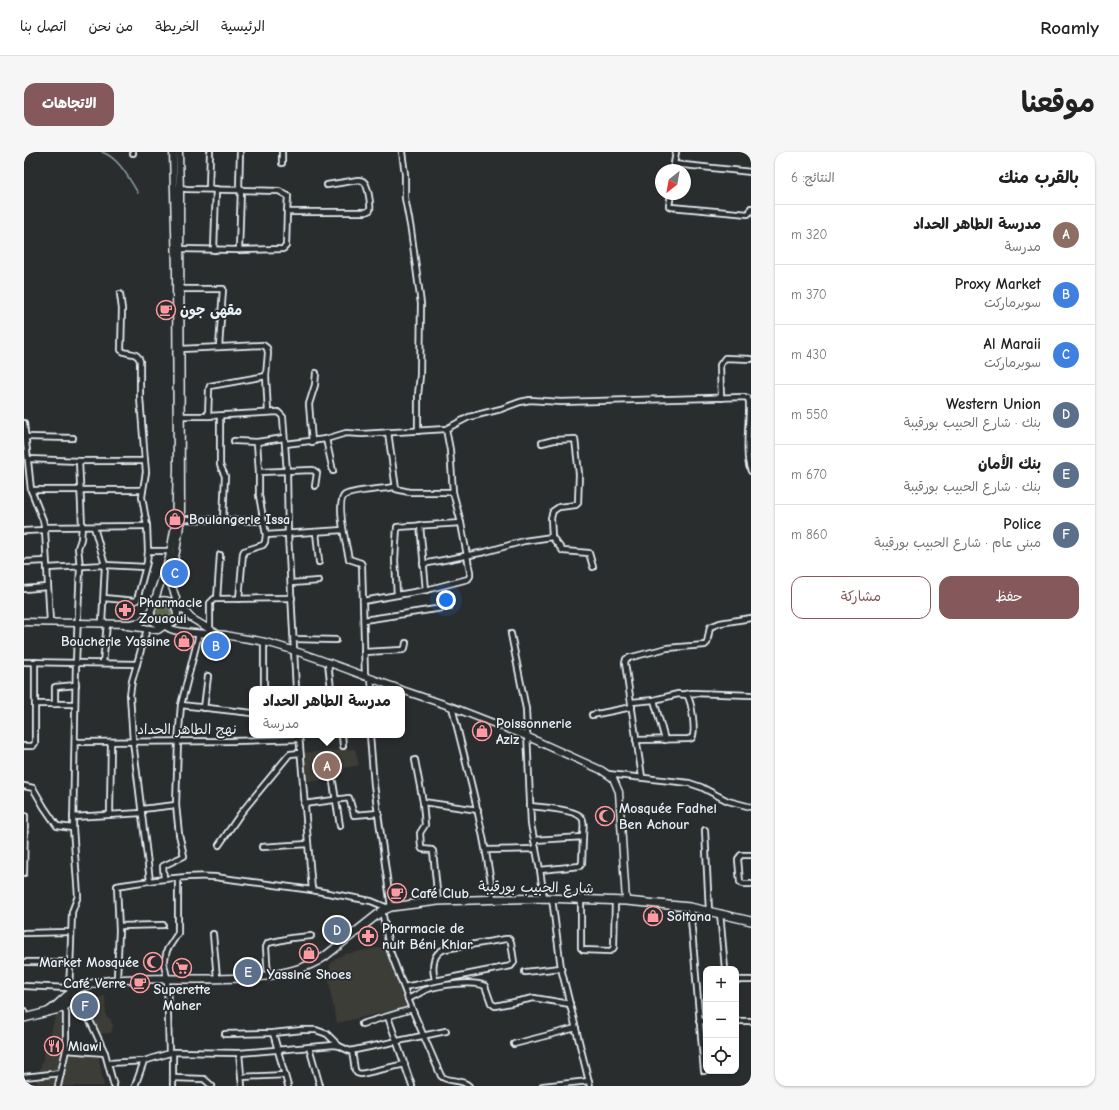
<!DOCTYPE html>
<html lang="ar">
<head>
<meta charset="utf-8">
<style>
	body { margin:0; font-family:"Comic Neue","Playpen Sans Arabic",sans-serif; background:#f6f6f6; color:#222; direction:rtl }
	.controls { position:absolute; right:12px; bottom:12px; display:grid; overflow:hidden; border-radius:8px; box-shadow:0 1px 3px #0004 }
	.controls button { width:36px; height:36px; display:grid; place-items:center; padding:0; border:0; border-bottom:1px solid #e0e0e0; background:#fff; color:#222; font:20px sans-serif }
	.compass { position:absolute; left:631px; top:12px; width:36px; height:36px; border-radius:50%; background:#fff; box-shadow:0 1px 3px #0004; rotate:211deg }
	.you { position:absolute; left:422px; top:448px; width:14px; height:14px; margin:-10px; border:3px solid #fff; border-radius:50%; background:#1a73e8; box-shadow:0 0 0 6px #1a73e833 }
	.badge { display:grid; place-items:center; width:26px; height:26px; border-radius:50%; background:#85585c; color:#fff; font-size:13px; font-weight:700 }
	.pin { position:absolute; translate:-50% -50%; border:2px solid #fff; box-shadow:0 1px 4px #0006 }
	.popup { position:absolute; left:225px; top:534px; width:156px; height:52px; box-sizing:border-box; display:grid; place-content:center; border-radius:8px; background:#fff; filter:drop-shadow(0 1px 3px #0005); font-size:13px; white-space:nowrap; color:#767676 }
	.popup b { font-size:15px; color:#222 }
	.popup::after { content:''; position:absolute; left:50%; top:100%; margin-left:-8px; border:8px solid transparent; border-top-color:#fff }
	.list { margin:0; padding:0; list-style:none }
	h2 { display:flex; justify-content:space-between; align-items:center; height:52px; margin:0; padding:0 16px; font-size:17px }
	h2 small { font-size:13px; font-weight:400; color:#767676 }
	.list li { display:grid; grid-template-columns:26px 1fr auto; gap:12px; align-items:center; box-sizing:border-box; height:60px; padding:0 16px; border-top:1px solid #e0e0e0 }
	.list b { display:block; font-size:15px; white-space:nowrap }
	.list p { margin:0; font-size:13px; white-space:nowrap; color:#767676 }
	.list em { font-size:13px; font-style:normal; color:#767676 }
	.actions { display:flex; gap:8px; padding:12px 16px }
	.actions a { flex:1; padding:9px 0; border:1px solid #85585c; border-radius:12px; text-align:center; font-size:14px; color:#85585c }
	.actions .main { background:#85585c; color:#fff }
	.icon { flex:none; width:22px; height:22px; fill:none; stroke:currentColor; stroke-width:2; stroke-linecap:round; stroke-linejoin:round }
	.map { position:relative; flex:none; width:727px; height:934px; overflow:hidden; direction:ltr; border-radius:12px }
	header { display:flex; align-items:center; gap:24px; box-sizing:border-box; height:56px; padding:0 20px; background:#fff; border-bottom:1px solid #e0e0e0 }
	header strong { font-size:19px }
	nav { display:flex; gap:22px; margin-inline-start:auto; font-size:14px }
	.intro { display:flex; align-items:center; justify-content:space-between; box-sizing:border-box; height:96px; padding:0 24px }
	h1 { margin:0; font-size:28px }
	.button { padding:10px 18px; border-radius:12px; background:#85585c; color:#fff; font-size:14px; font-weight:700 }
	main { display:flex; gap:24px; padding:0 24px }
	aside { flex:1; background:#fff; border-radius:12px; box-shadow:0 1px 3px #0004 }
	.map>svg:first-child { display:block }
</style>
</head>
<body>
<header>
<strong>Roamly</strong>
<nav><a>الرئيسية</a><a>الخريطة</a><a>من نحن</a><a>اتصل بنا</a></nav>
</header>
<div class="intro"><h1>موقعنا</h1><a class="button">الاتجاهات</a></div>
<main>
<aside>
<h2>بالقرب منك<small>النتائج: 6</small></h2>
<ul class="list">
<li><span class="badge" style="background:#8d6e63">A</span><div><b>مدرسة الطاهر الحداد</b><p>مدرسة</p></div><em>320 m</em></li>
<li><span class="badge" style="background:#3f7fe0">B</span><div><b>Proxy Market</b><p>سوبرماركت</p></div><em>370 m</em></li>
<li><span class="badge" style="background:#3f7fe0">C</span><div><b>Al Maraii</b><p>سوبرماركت</p></div><em>430 m</em></li>
<li><span class="badge" style="background:#5c6f8a">D</span><div><b>Western Union</b><p>بنك · شارع الحبيب بورقيبة</p></div><em>550 m</em></li>
<li><span class="badge" style="background:#5c6f8a">E</span><div><b>بنك الأمان</b><p>بنك · شارع الحبيب بورقيبة</p></div><em>670 m</em></li>
<li><span class="badge" style="background:#5c6f8a">F</span><div><b>Police</b><p>مبنى عام · شارع الحبيب بورقيبة</p></div><em>860 m</em></li>
</ul>
<div class="actions"><a class="main">حفظ</a><a>مشاركة</a></div>
</aside>
<div class="map">
<svg width="727" height="934" viewBox="0 0 727 934">
	<rect width="100%" height="100%" fill="#2a2d2e"/>
	<filter id="ink" filterUnits="userSpaceOnUse"><feTurbulence type="fractalNoise" baseFrequency=".025" numOctaves="2"/><feDisplacementMap in="SourceGraphic" scale="8" xChannelSelector="R" yChannelSelector="G"/><feConvolveMatrix kernelMatrix="1 2 1 2 8 2 1 2 1" color-interpolation-filters="sRGB"/></filter>
	<g filter="url(#ink)">
		<g fill="#3e3e39">
			<path d="M331,597L335,613L320,616V621L312,622L311,628L279,629L277,601Z"/>
			<path d="M360,795L383,855L313,871L307,843L305,827L306,813L311,807L321,802Z"/>
			<path d="M81,844L82,865L87,867V871L89,872L87,881L70,882L69,862L63,861L61,848Z"/>
			<path d="M32,863L44,864L42,891L73,897L80,934H11Z"/>
		</g>
		<circle fill="#5e674d" stroke="#a3aca2" cx="139" cy="461" r="8"/>
		<g fill="none" stroke-linecap="round" stroke-linejoin="round">
			<path stroke="#8aa0a5" stroke-width="1.5" d="M78,0C96,7 104,25 114,41"/>
			<defs>
				<g id="street">
					<path d="M378,0L381,22V46L387,78L397,152L396,223L394,243V279"/>
					<path d="M109,1V0"/>
					<path d="M258,11V0"/>
					<path d="M650,12L727,20"/>
					<path d="M649,18L652,0"/>
					<path d="M153,36L163,37L255,39L264,44L263,60"/>
					<path d="M185,37L186,0"/>
					<path d="M215,37L216,0"/>
					<path d="M647,42L645,54L647,55L724,62L726,60L727,56"/>
					<path d="M156,97L215,98L259,97L262,94L263,60H342L346,58C347,53 344,33 340,30C338,28 336,28 334,28L303,33"/>
					<path d="M190,98L192,37"/>
					<path d="M215,98L217,37"/>
					<path d="M157,137H199L195,195"/>
					<path d="M157,197L239,193L243,196L244,201L242,224L244,260"/>
					<path d="M697,246L696,213L701,206L727,207"/>
					<path d="M153,264H184L254,260L259,265L263,320L264,382L272,537"/>
					<path d="M184,264L185,237L186,234L242,224"/>
					<path d="M196,264V313L201,324L199,368"/>
					<path d="M0,271L7,338L19,368L21,378L26,470"/>
					<path d="M364,280L372,337L385,340H429"/>
					<path d="M2,285L49,286"/>
					<path d="M302,287L309,319"/>
					<path d="M210,289L233,290L235,320"/>
					<path d="M233,290L260,286"/>
					<path d="M288,290L285,252L291,233L292,221"/>
					<path d="M518,291L530,288L551,287L555,322L554,351L552,353L535,355L529,359L527,366L528,385L539,399L565,401L569,415"/>
					<path d="M261,292L302,287L322,281L338,282L422,277L445,265L477,257L496,250L506,248L537,250L721,245L724,246L725,250C726,268 720,304 727,319"/>
					<path d="M5,307L55,309H121L116,246V209C113,198 103,204 97,198L98,157L96,142"/>
					<path d="M7,338H119L118,345L123,374L124,399H147"/>
					<path d="M119,338L122,320L121,309"/>
					<path d="M157,367L240,369"/>
					<path d="M396,373L402,438"/>
					<path d="M20,375L123,374"/>
					<path d="M0,379L21,378"/>
					<path d="M292,380L295,410"/>
					<path d="M242,383L319,378"/>
					<path d="M0,410L22,409"/>
					<path d="M399,412L461,400L500,389L528,385"/>
					<path d="M23,416L81,413L70,375"/>
					<path d="M267,431L295,429"/>
					<path d="M0,437L23,435"/>
					<path d="M373,443L371,408L373,375L437,371L429,340L426,298L422,277"/>
					<path d="M80,446L111,449L113,448L123,410L124,399"/>
					<path d="M193,447L196,403"/>
					<path d="M215,447L219,401L220,399L239,393L241,390L242,383L235,343V320L289,318L293,321L291,334"/>
					<path d="M339,449L402,438L444,427L446,424V420L437,371"/>
					<path d="M340,468L425,455"/>
					<path d="M78,471L81,413L121,415"/>
					<path d="M123,477L108,529L106,543L109,589L126,729"/>
					<path d="M186,478V451L190,447L268,446"/>
					<path d="M487,482L502,557L507,672L516,718L520,746"/>
					<path d="M270,487L312,488"/>
					<path d="M240,490V537"/>
					<path d="M340,500L379,498L381,496L382,491"/>
					<path d="M0,510L113,512"/>
					<path d="M79,511L83,472"/>
					<path d="M304,511L307,537"/>
					<path d="M341,525L338,413L337,411L325,407C323,396 311,349 321,343C331,338 359,337 371,335"/>
					<path d="M347,527L348,537"/>
					<path d="M661,542L668,541L727,543"/>
					<path d="M630,548L641,588"/>
					<path d="M608,550L630,548L654,542L663,543C668,550 672,580 668,586L664,587L612,588"/>
					<path d="M11,552H31V535L52,533"/>
					<path d="M31,552H51"/>
					<path d="M157,553L228,561"/>
					<path d="M428,555C444,619 461,681 469,746"/>
					<path d="M180,556L184,524"/>
					<path d="M568,563L608,555"/>
					<path d="M275,583L288,738"/>
					<path d="M318,583L319,594"/>
					<path d="M346,583L350,633L367,755"/>
					<path d="M51,590L209,589L275,587"/>
					<path d="M0,594H9L11,591V510"/>
					<path d="M391,608L399,650L401,673L396,681L397,695L398,697L408,698L409,699L414,749"/>
					<path d="M584,622L665,631L677,635L704,649L727,655"/>
					<path d="M618,625L601,511L602,507L604,506L643,496L681,493L683,491L686,475L696,471L727,466"/>
					<path d="M309,630L316,674"/>
					<path d="M0,634L9,636L20,655L33,674L49,676"/>
					<path d="M399,650L454,658"/>
					<path d="M280,652L325,646L330,663L355,661"/>
					<path d="M506,654C516,655 552,657 558,666C561,670 559,679 559,685"/>
					<path d="M118,657L152,653"/>
					<path d="M86,662L87,590"/>
					<path d="M49,665L118,661"/>
					<path d="M681,678L685,759"/>
					<path d="M510,688L559,685L558,711L556,714L516,718"/>
					<path d="M195,693L217,661L264,604L266,602L276,601"/>
					<path d="M238,695L284,692"/>
					<path d="M462,698L512,697"/>
					<path d="M727,703H717L714,707L716,730L719,732H727"/>
					<path d="M0,721L1,664"/>
					<path d="M140,727L139,714L160,704L155,682L152,653L154,589L157,553L175,482"/>
					<path d="M528,746L537,816L566,934"/>
					<path d="M557,748V796L559,798L586,799L588,798L590,795L591,749"/>
					<path d="M666,755L680,919"/>
					<path d="M358,759L366,799L388,857L417,924C424,931 437,926 445,934"/>
					<path d="M696,761L701,817"/>
					<path d="M95,774L139,773"/>
					<path d="M0,781L47,780"/>
					<path d="M189,782L193,826"/>
					<path d="M0,810H46"/>
					<path d="M501,820L537,816"/>
					<path d="M244,824L242,795L244,791L267,786L287,784"/>
					<path d="M93,827L95,778L93,734C125,729 158,723 191,725L288,738L347,749L364,756"/>
					<path d="M712,828H727"/>
					<path d="M0,834L45,836"/>
					<path d="M380,835L487,814L490,810L487,790L485,787H482L421,797C407,802 408,816 411,828"/>
					<path d="M51,841L68,873L81,901L90,934"/>
					<path d="M47,842L45,836L46,817L48,760L54,744L49,676L52,510L56,415L54,396L57,387L58,374L55,309"/>
					<path d="M384,847C390,844 396,841 401,838C415,833 449,828 461,834L467,851L471,854L510,846L546,852"/>
					<path d="M0,859L1,865"/>
					<path d="M364,865L388,934"/>
					<path d="M675,869H682"/>
					<path d="M712,869H727"/>
					<path d="M338,872L388,857"/>
					<path d="M249,881L264,934"/>
					<path d="M201,882L249,881L278,878H292L303,882L315,894"/>
					<path d="M490,892L552,876"/>
					<path d="M285,895L296,934"/>
					<path d="M42,898L81,901"/>
					<path d="M328,899L331,918L333,921L337,922L381,912"/>
					<path d="M149,900V934"/>
					<path d="M145,901L143,826L140,812L143,798L154,781V727"/>
					<path d="M215,901L218,934"/>
					<path d="M85,911L120,909L149,900L215,901L310,893L315,894L326,899L422,879"/>
					<path d="M0,925L37,921"/>
					<path d="M217,925L261,923"/>
					<path d="M149,926L180,927L188,934"/>
					<path d="M34,934L42,898V861L39,853"/>
					<path d="M111,934L120,909"/>
					<path d="M519,934L565,929"/>
				</g>
				<g id="secondary">
					<path d="M129,453L145,406L151,373L153,318L152,118L149,0"/>
					<path d="M151,454C143,445 131,447 127,458C126,468 132,475 142,474L151,469L153,462L151,454L152,446L147,432L146,424L152,400L157,367L156,41L155,0"/>
					<path d="M152,456L160,458L167,466L192,481"/>
					<path d="M0,470L106,472L117,470L126,461"/>
					<path d="M103,474L134,478L140,474"/>
					<path d="M142,474C150,483 189,481 202,483C214,486 228,487 241,490C287,502 331,521 376,537"/>
					<path d="M378,538L428,555L502,584L577,618L589,626L595,640L602,749"/>
				</g>
				<g id="primary">
					<path d="M25,859C35,853 42,842 53,837C72,828 95,827 115,827C168,825 256,835 300,805L358,759L367,755L414,749L520,746L602,749L666,755L727,769"/>
					<path d="M0,866L39,856L45,851L54,836"/>
				</g>
			</defs>
			<use href="#street" stroke="#e8f1f8" stroke-width="8"/>
			<use href="#secondary" stroke="#e8f1f8" stroke-width="9"/>
			<use href="#primary" stroke="#e8f1f8" stroke-width="10"/>
			<use href="#street" stroke="#2a2d2e" stroke-width="4.5"/>
			<use href="#secondary" stroke="#2a2d2e" stroke-width="6"/>
			<use href="#primary" stroke="#2a2d2e" stroke-width="7"/>
		</g>
	</g>
	<defs>
		<symbol id="cafe-ring" viewBox="-11 -11 22 22"><circle r="9.5" fill="#2a2d2e" stroke="#ff9aa2" stroke-width="1.5"/><path d="M-5.5-4.5H6V0H3Q3 3.5 0 3.5H-2.5Q-5.5 3.5-5.5 0ZM3-3.2v2h1.7v-2ZM-6 4.5H4V6H-6Z" fill="#ff9aa2"/></symbol>
		<symbol id="shop-ring" viewBox="-11 -11 22 22"><circle r="9.5" fill="#2a2d2e" stroke="#ff9aa2" stroke-width="1.5"/><path d="M-5-2.5h2.3a2.7 3.5 0 0 1 5.4 0H5L5.5 6h-11ZM-1.5-2.5h3a1.5 2.3 0 0 0-3 0Z" fill="#ff9aa2"/></symbol>
		<symbol id="pharmacy-ring" viewBox="-11 -11 22 22"><circle r="9.5" fill="#2a2d2e" stroke="#ff9aa2" stroke-width="1.5"/><path d="M-2-6h4v4h4v4h-4v4h-4v-4h-4v-4h4Z" fill="#ff9aa2"/></symbol>
		<symbol id="mosque-ring" viewBox="-11 -11 22 22"><circle r="9.5" fill="#2a2d2e" stroke="#ff9aa2" stroke-width="1.5"/><path d="M3.5-4.9A6 6 0 1 0 3.5 4.9A5 5 0 1 1 3.5-4.9Z" fill="#ff9aa2"/></symbol>
		<symbol id="supermarket-ring" viewBox="-11 -11 22 22"><circle r="9.5" fill="#2a2d2e" stroke="#ff9aa2" stroke-width="1.5"/><path d="M-6-5.5h2.5l.6 2H6L4.5 2H-2.5L-4.4-4H-6ZM-1.5 3.2a1.3 1.3 0 1 0 .1 0ZM3 3.2a1.3 1.3 0 1 0 .1 0Z" fill="#ff9aa2"/></symbol>
		<symbol id="restaurant-ring" viewBox="-11 -11 22 22"><circle r="9.5" fill="#2a2d2e" stroke="#ff9aa2" stroke-width="1.5"/><path d="M-5-6h1v4h1v-4h1v4h1v-4h1v5L-1.5 .5V6h-2V.5L-5-1ZM5-6V6H3V1.5H1.5Q1.5-4 5-6Z" fill="#ff9aa2"/></symbol>
	</defs>
	<g fill-rule="evenodd">
		<use href="#cafe-ring" x="131" y="147" width="22" height="22"/>
		<use href="#shop-ring" x="140" y="356" width="22" height="22"/>
		<use href="#pharmacy-ring" x="90" y="447" width="22" height="22"/>
		<use href="#shop-ring" x="149" y="478" width="22" height="22"/>
		<use href="#shop-ring" x="447" y="568" width="22" height="22"/>
		<use href="#mosque-ring" x="570" y="653" width="22" height="22"/>
		<use href="#cafe-ring" x="362" y="730" width="22" height="22"/>
		<use href="#shop-ring" x="618" y="753" width="22" height="22"/>
		<use href="#pharmacy-ring" x="333" y="773" width="22" height="22"/>
		<use href="#shop-ring" x="274" y="790" width="22" height="22"/>
		<use href="#mosque-ring" x="118" y="799" width="22" height="22"/>
		<use href="#supermarket-ring" x="147" y="805" width="22" height="22"/>
		<use href="#cafe-ring" x="105" y="820" width="22" height="22"/>
		<use href="#restaurant-ring" x="19" y="883" width="22" height="22"/>
	</g>
	<g text-anchor="middle" stroke-width="3.5" stroke-linejoin="round" paint-order="stroke">
		<g font-size="14" font-weight="bold" fill="#e8f1f8" stroke="#2a2d2e" text-anchor="start">
			<text x="156" y="163">مقهى جون</text>
			<text x="165" y="372">Boulangerie Issa</text>
			<text x="115" y="455">Pharmacie<tspan x="115" dy="16">Zouaoui</tspan></text>
			<text x="146" y="494" text-anchor="end">Boucherie Yassine</text>
			<text x="472" y="576">Poissonnerie<tspan x="472" dy="16">Aziz</tspan></text>
			<text x="595" y="661">Mosquée Fadhel<tspan x="595" dy="16">Ben Achour</tspan></text>
			<text x="387" y="746">Café Club</text>
			<text x="643" y="769">Soltana</text>
			<text x="358" y="781">Pharmacie de<tspan x="358" dy="16">nuit Béni Khiar</tspan></text>
			<text x="115" y="815" text-anchor="end">Market Mosquée</text>
			<text x="285" y="827" text-anchor="middle">Yassine Shoes</text>
			<text x="102" y="836" text-anchor="end">Café Verre</text>
			<text x="158" y="842" text-anchor="middle">Superette<tspan x="158" dy="16">Maher</tspan></text>
			<text x="44" y="899">Mlawi</text>
		</g>
		<g font-size="14" fill="#e8f1f8" stroke="#2a2d2e">
			<text x="163" y="582">نهج الطاهر الحداد</text>
			<text transform="translate(512 735) rotate(1)" y="5">شارع الحبيب بورقيبة</text>
		</g>
	</g>
</svg>
<div class="controls">
<button>+</button>
<button>−</button>
<button><svg class="icon" aria-label="locate" viewBox="0 0 24 24"><circle cx="12" cy="12" r="6"/><path d="M12 2v4M12 18v4M2 12h4M18 12h4"/></svg></button>
</div>
<svg class="compass" viewBox="-18 -18 36 36"><path d="M0-13l5 13h-10z" fill="#e53935"/><path d="M0 13l5-13h-10z" fill="#767676"/></svg>
<div class="you"></div>
<div class="pin badge" style="left:303px;top:614px;background:#8d6e63">A</div>
<div class="popup"><b>مدرسة الطاهر الحداد</b>مدرسة</div>
<div class="pin badge" style="left:192px;top:494px;background:#3f7fe0">B</div>
<div class="pin badge" style="left:151px;top:421px;background:#3f7fe0">C</div>
<div class="pin badge" style="left:313px;top:778px;background:#5c6f8a">D</div>
<div class="pin badge" style="left:224px;top:820px;background:#5c6f8a">E</div>
<div class="pin badge" style="left:61px;top:854px;background:#5c6f8a">F</div>
</div>
</main>
</body>
</html>
